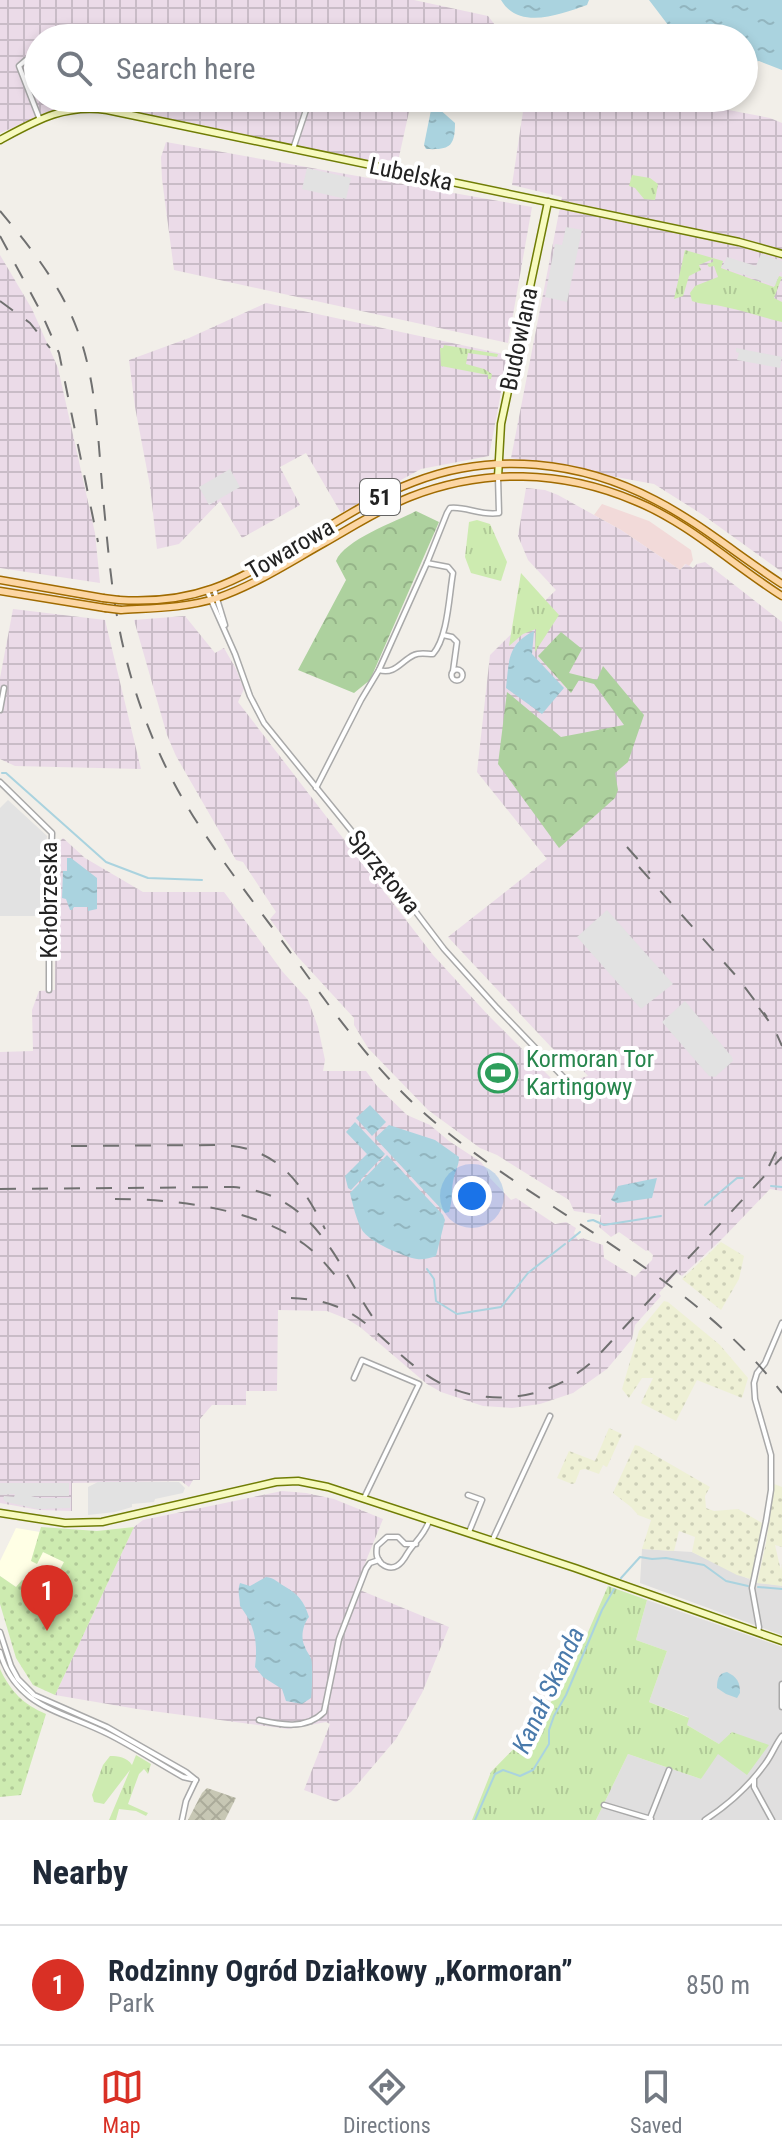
<!DOCTYPE html>
<html lang="en">
<head>
<meta charset="utf-8">
<style>
	body { margin:0; font-family:"Roboto Condensed",sans-serif; background:#f2f2f3; color:#1f2937 }
	.you { position:absolute; left:472px; top:1196px; width:28px; height:28px; margin:-20px; border:6px solid #fff; border-radius:50%; background:#1a73e8; box-shadow:0 0 0 12px #1a73e833 }
	.badge { display:grid; place-items:center; width:52px; height:52px; border-radius:50%; background:#d93025; color:#fff; font-size:26px; font-weight:700 }
	.pin { position:absolute; translate:-50% -66px; filter:drop-shadow(0 2px 4px #0008) }
	.pin::after { content:''; position:absolute; top:42px; width:28px; height:24px; background:inherit; clip-path:polygon(0 0,100% 0,50% 100%) }
	.list { margin:0; padding:0; list-style:none }
	h2 { display:flex; justify-content:space-between; align-items:center; height:104px; margin:0; padding:0 32px; font-size:34px }
	h2 small { font-size:26px; font-weight:400; color:#747a83 }
	.list li { display:grid; grid-template-columns:52px 1fr auto; gap:24px; align-items:center; box-sizing:border-box; height:120px; padding:0 32px; border-top:2px solid #e0e1e3 }
	.list b { display:block; font-size:30px; white-space:nowrap }
	.list p { margin:0; font-size:26px; white-space:nowrap; color:#747a83 }
	.list em { font-size:26px; font-style:normal; color:#747a83 }
	.icon { flex:none; width:44px; height:44px; fill:none; stroke:currentColor; stroke-width:2; stroke-linecap:round; stroke-linejoin:round }
	.map { position:relative; flex:none; width:782px; height:1820px; overflow:hidden }
	.search { position:absolute; background:#fff; box-shadow:0 4px 12px #0003; left:24px; right:24px; top:24px; height:88px; display:flex; align-items:center; gap:20px; box-sizing:border-box; padding:0 28px; border-radius:44px; color:#747a83; font-size:30px }
	.sheet { height:224px; background:#fff }
	nav { display:flex; justify-content:space-around; align-items:center; box-sizing:border-box; height:112px; border-top:2px solid #e0e1e3; background:#fff; font-size:22px; color:#747a83 }
	nav a { display:grid; justify-items:center; gap:4px }
	nav .on { color:#d93025 }
	.map>svg:first-child { display:block }
</style>
</head>
<body>
<div class="map">
<svg width="782" height="1820" viewBox="0 0 782 1820">
	<defs>
		<pattern id="industrial-grid" width="8" height="8" patternUnits="userSpaceOnUse" patternTransform="scale(2)"><rect width="8" height="8" fill="#ebdbe8"/><path d="M0 4h8M4 0v8" fill="none" stroke="#c9bcc7"/></pattern>
		<pattern id="construction-cross-hatch" width="8" height="8" patternUnits="userSpaceOnUse" patternTransform="scale(2)"><rect width="8" height="8" fill="#c7c7b4"/><path d="M0 0l8 8M0 8l8-8" fill="none" stroke="#abab9a"/></pattern>
		<pattern id="farmland-dots" width="8" height="8" patternUnits="userSpaceOnUse" patternTransform="scale(2)"><rect width="8" height="8" fill="#eef0d5"/><path d="M2 2h.1M6 6h.1" fill="none" stroke="#ccceb7" stroke-width="1.8" stroke-linecap="round"/></pattern>
		<pattern id="grass-tufts" width="24" height="20" patternUnits="userSpaceOnUse" patternTransform="scale(2)"><rect width="24" height="20" fill="#cdebb0"/><path d="M3 7l-1-3M5 7V3M7 7l1-3M15 17l-1-3M17 17v-4M19 17l1-3" fill="none" stroke="#b0c997"/></pattern>
		<pattern id="forest-crowns" width="20" height="18" patternUnits="userSpaceOnUse" patternTransform="scale(2)"><rect width="20" height="18" fill="#add19e"/><path d="M2 6a3 3 0 1 1 6 0M12 15a3 3 0 1 1 6 0" fill="none" stroke="#95b388"/></pattern>
		<pattern id="garden-dots" width="8" height="8" patternUnits="userSpaceOnUse" patternTransform="scale(2)"><rect width="8" height="8" fill="#cdebb0"/><path d="M2 2h.1M6 6h.1" fill="none" stroke="#b0c997" stroke-width="1.8" stroke-linecap="round"/></pattern>
		<pattern id="water-ripples" width="26" height="14" patternUnits="userSpaceOnUse" patternTransform="scale(2)"><rect width="26" height="14" fill="#aad3df"/><path d="M2 4q2-2 4 0t4 0M15 11q2-2 4 0t4 0" fill="none" stroke="#92b5bf"/></pattern>
	</defs>
	<rect width="100%" height="100%" fill="#f2efe9"/>
	<g fill="#e0dfdf">
		<path d="M642,1549L692,1552L757,1583L782,1585V1635L640,1583Z"/>
		<path d="M647,1600L782,1647V1820H596L628,1754L701,1779L719,1744L687,1725L688,1717L649,1702L667,1651L636,1640Z"/>
	</g>
	<path fill="#f2dad9" d="M602,504L649,521L691,550L693,560L689,566L685,564L680,570L621,530L594,515Z"/>
	<g fill="url(#industrial-grid)">
		<path d="M0,0H414L488,16L505,38H38V98H412L397,166L99,106H64L0,133Z"/>
		<path d="M525,98H665L770,118L782,123V572L703,515L654,484L511,458L562,197L512,185Z"/>
		<path d="M166,142L532,207L508,343L174,270L162,179L161,157Z"/>
		<path d="M0,255L32,309L58,368L95,533L100,583L0,568Z"/>
		<path d="M266,303L508,355L489,456L421,469L341,513L306,453L280,467L300,505L242,538L220,501L179,544L157,549L150,486L135,407L129,360L189,338Z"/>
		<path d="M526,488L545,490L558,495L621,530L680,570L686,564L693,568L697,564L705,562L782,622V1191L770,1189L724,1237L682,1276L677,1273L659,1293L661,1296L635,1325L632,1339L607,1369L573,1393L540,1404L512,1408L483,1406L441,1392L427,1384L360,1327L347,1319L327,1311L278,1310L277,1391H246V1405H212L200,1419V1480H193L189,1487L181,1481L72,1483V1511L39,1510L0,1503V1052L33,1051L32,1010L39,991L55,990L56,845L63,838L85,858L143,892H224L282,971L308,1000L318,1027L325,1060L323,1071H366L377,1086L407,1115L430,1125L449,1141L481,1162L487,1170L490,1178L511,1200L516,1198L555,1224L566,1222L576,1228L574,1233L578,1240L582,1238L603,1245L604,1258L635,1277L652,1260L653,1255L648,1250L646,1251L619,1232L611,1237L599,1227L601,1215L574,1211L569,1200L497,1155L480,1148L428,1110L368,1048L354,1025V1018L298,957L270,919L276,912L243,862L236,860L176,756L167,735L134,620L185,616L215,653L224,648L236,669L244,689L238,702L433,955L488,1015L561,1088L568,1082L588,1076L579,1066L576,1052L558,1053L552,1048L448,937L547,859L477,772L490,655L556,590L528,560L518,536Z"/>
		<path d="M13,609L105,620L141,769L15,766L0,759V678Z"/>
		<path d="M282,1491L306,1493L334,1499L383,1519L355,1588L449,1627L422,1693L396,1739L351,1792L336,1802L304,1790L330,1724L326,1722L288,1729L137,1709L55,1695L134,1527L143,1520Z"/>
	</g>
	<path fill="#ffffe5" d="M16,1528L40,1532L31,1561L43,1552L64,1562L50,1589L16,1587L0,1576V1561Z"/>
	<path fill="url(#construction-cross-hatch)" d="M207,1788L236,1798L225,1820H188L202,1793Z"/>
	<g fill="url(#farmland-dots)">
		<path d="M721,1242L744,1256L739,1279L721,1310L682,1279Z"/>
		<path d="M664,1301L668,1302L720,1345L748,1378L742,1398L697,1380L676,1421L641,1403L653,1378H642L629,1398L622,1389L639,1331Z"/>
		<path d="M609,1428L622,1434L607,1467L603,1465L599,1474L585,1469L580,1470L575,1483L572,1484L557,1478L569,1451L595,1461Z"/>
		<path d="M635,1445L639,1446L710,1487L705,1496L706,1508L714,1511L738,1509L762,1523L759,1551L751,1579L737,1575L692,1552L695,1537L679,1531L674,1551L642,1549L651,1520L638,1515L631,1507L613,1493Z"/>
		<path d="M774,1484L782,1487V1547L775,1545L781,1571L782,1564V1586L757,1583L766,1543Z"/>
	</g>
	<g fill="url(#grass-tufts)">
		<path d="M632,175L650,178L658,184L655,200L644,199L635,188L629,186Z"/>
		<path d="M685,250L723,261L721,268L774,287L779,276L782,277L774,298L782,302V322C761,317 745,311 725,307C714,304 702,305 692,301L690,293L695,286L718,277L714,266L709,267L707,264L713,262V259L699,265L701,270L689,276L683,296L674,299Z"/>
		<path d="M444,345L498,354L497,357L468,353L466,364L484,369L492,374L491,379H488V375L441,366L440,348H443Z"/>
		<path d="M477,520L490,524L507,562L501,581L471,573L465,557L469,522Z"/>
		<path d="M521,573L559,615L535,652L536,629L523,634L509,646Z"/>
		<path d="M608,1586L647,1600L636,1640L667,1651L649,1702L689,1718L687,1725L719,1744L732,1732L769,1745L747,1775L718,1754L701,1779L628,1754L596,1820H472L491,1772L539,1723L579,1653Z"/>
		<path d="M136,1755L151,1764L148,1774L144,1769L139,1774L128,1804L148,1813L146,1816L136,1811L119,1809L116,1820H109L130,1770L104,1804L94,1802L92,1795L103,1765L110,1756C118,1756 127,1757 132,1765Z"/>
	</g>
	<g fill="url(#forest-crowns)">
		<path d="M416,511L439,522L370,680L354,693L298,670L346,580L336,561C344,540 395,522 416,511Z"/>
		<path d="M561,632L582,649L569,673L597,680L603,666L644,715L628,762L615,773L618,790L615,798L559,848L498,764L507,692L561,737L624,725L594,684L579,680L571,693L538,656Z"/>
	</g>
	<g fill="url(#garden-dots)">
		<path d="M41,1527L97,1531L134,1527L55,1695L33,1685L16,1658L0,1604V1576L16,1587L22,1580L39,1588L41,1585L50,1589L64,1562L43,1552L37,1564L31,1561Z"/>
		<path d="M0,1669C11,1692 23,1704 46,1714L21,1795L0,1797Z"/>
	</g>
	<g fill="#e2e2e2">
		<path d="M307,168L351,178L346,199L302,189Z"/>
		<path d="M566,227L582,230L567,302L545,297L555,244L562,245Z"/>
		<path d="M761,254L782,261V272H780L775,286L722,267L727,257L756,266Z"/>
		<path d="M736,348L782,357L780,368L737,360L739,353L736,352Z"/>
		<path d="M230,469L240,487L209,505L199,487Z"/>
		<path d="M8,800L47,836L46,844L48,846V905L37,916H0V808Z"/>
		<path d="M607,910L673,984L641,1009L577,937Z"/>
		<path d="M685,1001L732,1057L733,1061L715,1077L709,1076L662,1022Z"/>
		<path d="M98,1482H179L185,1488L183,1493L155,1499L154,1502L132,1504V1507L115,1512L88,1515V1487Z"/>
		<path d="M0,1483H69V1496H31L38,1498H71L70,1508L38,1509L6,1502L3,1499L4,1496L14,1497L15,1494L0,1495Z"/>
	</g>
	<g fill="url(#water-ripples)">
		<path d="M501,0H589L587,5C561,14 519,31 501,0Z"/>
		<path d="M649,0H782V70L759,61L744,63V38H678Z"/>
		<path d="M434,107L438,108L455,123C455,147 449,150 426,149L424,145L431,110Z"/>
		<path d="M534,631L532,654L564,688L542,714L506,688C509,662 507,644 534,631Z"/>
		<path d="M67,858H71L97,878V909L88,911V907H74L72,910H70L66,899L62,898L63,871H67Z"/>
		<path d="M370,1105L386,1122L372,1136L356,1118Z"/>
		<path d="M355,1122L385,1154L351,1190L348,1188L345,1176L367,1154L346,1132Z"/>
		<path d="M389,1125L435,1140L459,1157C459,1165 456,1169 454,1177C451,1187 453,1200 449,1212L445,1213L375,1138Z"/>
		<path d="M387,1155L443,1215L445,1220L436,1256C430,1258 423,1260 417,1259C404,1257 368,1241 362,1230C356,1219 353,1205 350,1193Z"/>
		<path d="M657,1178L652,1198L617,1203L611,1200L618,1186Z"/>
		<path d="M266,1577C275,1578 277,1582 284,1586C298,1594 304,1601 309,1617C303,1624 300,1638 305,1647C307,1653 309,1653 311,1659C313,1662 312,1693 311,1698L302,1704L286,1701L282,1689L263,1677L255,1667C258,1643 255,1625 240,1606C240,1598 237,1591 240,1583L250,1586Z"/>
		<path d="M727,1672C737,1677 740,1682 740,1693L737,1698L726,1694L717,1688C717,1680 718,1673 727,1672Z"/>
	</g>
	<g fill="none" stroke-linecap="round" stroke-linejoin="round">
		<g stroke="#aad3df" stroke-width="2">
			<path d="M2,773H6L106,862L148,878L202,880"/>
			<path d="M771,1186L782,1187"/>
			<path d="M705,1205L737,1178H743"/>
			<path d="M588,1221L593,1220L604,1225L661,1216"/>
			<path d="M569,1241L580,1232"/>
			<path d="M427,1269L434,1279L436,1301L457,1314L501,1307L528,1273L565,1244"/>
			<path d="M621,1578L640,1557L652,1559L666,1558L704,1565L726,1581L748,1586"/>
			<path d="M758,1587L782,1589"/>
			<path d="M475,1820L495,1774L503,1770L520,1776L533,1770L549,1744V1730L554,1716L566,1695L602,1610L614,1589"/>
		</g>
		<defs>
			<g id="street">
				<path d="M38,56L26,60L19,66L40,120"/>
				<path d="M293,149L310,98"/>
				<path d="M214,589L225,625"/>
				<path d="M207,591L235,654L250,696L264,723L393,882L444,949L497,1008L568,1082"/>
				<path d="M443,635L452,637L457,642L453,671"/>
				<circle cx="457" cy="675" r="5.5"/>
				<path d="M379,670C395,675 401,661 414,655C420,652 427,654 433,654C448,637 449,595 453,573L448,567L427,563"/>
				<path d="M0,710L4,688"/>
				<path d="M0,782L52,833L49,937V990"/>
				<path d="M316,788L361,700L379,670L427,563L447,513L450,508C466,506 480,516 499,513L498,477"/>
				<path d="M354,1378L362,1360L419,1384L364,1498"/>
				<path d="M468,1495L482,1500L469,1532"/>
				<path d="M492,1541L550,1416"/>
				<path d="M416,1544H405L398,1537H387L377,1546C376,1553 376,1559 382,1564C394,1573 402,1563 407,1554C415,1541 424,1536 429,1521"/>
				<path d="M0,1632L11,1666L18,1679L34,1695L107,1727L186,1772L196,1780"/>
				<path d="M758,1633L759,1627L752,1588L766,1521L771,1490V1455L755,1399L754,1383L757,1373L765,1363L782,1323"/>
				<path d="M0,1652C16,1708 63,1711 108,1734C134,1747 158,1763 183,1777L192,1779"/>
				<path d="M782,1684V1707"/>
				<path d="M259,1720C281,1725 306,1730 324,1712L339,1639L366,1569L370,1563L379,1560"/>
				<path d="M754,1779V1787L772,1820"/>
				<path d="M604,1805L651,1819"/>
				<path d="M650,1818L669,1770"/>
				<path d="M182,1820L186,1801L196,1780"/>
				<path d="M705,1820C728,1805 749,1786 765,1764C772,1755 775,1745 782,1736"/>
			</g>
			<g id="secondary">
				<path d="M0,140C37,120 64,104 107,110L739,242L782,254"/>
				<path d="M498,477L501,424L548,202"/>
				<path d="M0,1513L65,1523L102,1522L276,1482L298,1481L328,1487L575,1568L782,1641"/>
			</g>
			<g id="primary">
				<path d="M0,580L103,598"/>
				<path d="M0,591L105,608"/>
				<path d="M119,600C198,605 236,581 301,543C338,521 374,497 414,482C493,451 581,461 655,500C700,523 740,557 782,584"/>
				<path d="M121,610C153,608 186,608 217,598C255,585 290,562 324,543C352,527 380,509 410,497C484,468 562,470 635,501C689,523 733,565 782,596"/>
			</g>
		</defs>
		<use href="#street" stroke="#a9a9a9" stroke-width="7"/>
		<use href="#secondary" stroke="#707d05" stroke-width="9"/>
		<use href="#primary" stroke="#a06b00" stroke-width="9"/>
		<use href="#street" stroke="#fff" stroke-width="4"/>
		<use href="#secondary" stroke="#f7fabf" stroke-width="6"/>
		<use href="#primary" stroke="#fcd6a4" stroke-width="6"/>
		<g stroke="#707070" stroke-width="2" stroke-dasharray="16 16" stroke-linecap="butt">
			<path d="M0,211C31,248 60,284 77,329C97,382 98,441 103,497C107,537 110,577 117,616C129,686 155,755 193,816C222,862 256,905 288,949C335,1014 380,1079 443,1129C555,1219 693,1277 782,1393"/>
			<path d="M0,236L41,312L59,353L98,542"/>
			<path d="M0,301L30,323L50,348"/>
			<path d="M627,847L650,873"/>
			<path d="M639,867L738,978L767,1017"/>
			<path d="M759,1008L774,1028L782,1046"/>
			<path d="M71,1146L222,1145C279,1148 301,1183 325,1229"/>
			<path d="M769,1166L782,1139"/>
			<path d="M0,1189L233,1187C318,1194 336,1265 378,1325"/>
			<path d="M115,1199C175,1199 254,1208 304,1244C319,1255 331,1270 342,1284"/>
			<path d="M291,1298C362,1300 375,1339 425,1374C478,1411 547,1403 594,1360L782,1157"/>
		</g>
		<defs>
			<g id="primary-bridge">
				<path d="M103,598L119,600"/>
				<path d="M105,608L121,610"/>
			</g>
		</defs>
		<use href="#primary-bridge" stroke="#a06b00" stroke-width="9" stroke-linecap="butt"/>
		<use href="#primary-bridge" stroke="#fcd6a4" stroke-width="6"/>
	</g>
	<defs>
		<symbol id="stadium-ring" viewBox="-11 -11 22 22"><circle r="9.5" fill="#fff" stroke="#2e9e5b" stroke-width="1.5"/><path d="M0-5a6.5 5 0 1 0 0 10a6.5 5 0 1 0 0-10ZM-3.5-1.8h7v3.6h-7Z" fill="#2e9e5b"/></symbol>
	</defs>
	<g fill-rule="evenodd">
		<use href="#stadium-ring" x="476" y="1051" width="44" height="44"/>
	</g>
	<g text-anchor="middle" stroke-width="8" stroke-linejoin="round" paint-order="stroke">
		<rect fill="#fff" stroke="#646464" stroke-width="2" x="360" y="479" width="40" height="36" rx="6"/>
		<g font-size="22" font-weight="bold" fill="#222">
			<text x="380" y="505">51</text>
		</g>
		<g font-size="24" fill="#222" stroke="#fff">
			<text transform="translate(411 174) rotate(12)" y="8">Lubelska</text>
			<text transform="translate(519 339) rotate(-78)" y="8">Budowlana</text>
			<text transform="translate(290 549) rotate(-30)" y="8">Towarowa</text>
			<text transform="translate(384 872) rotate(51)" y="8">Sprzętowa</text>
			<text transform="translate(49 900) rotate(-90)" y="8">Kołobrzeska</text>
		</g>
		<g font-size="24" fill="#27864d" stroke="#fff" text-anchor="start">
			<text x="526" y="1067">Kormoran Tor<tspan x="526" dy="28">Kartingowy</tspan></text>
		</g>
		<g font-size="26" font-style="italic" fill="#4a7aab" stroke="#fff">
			<text transform="translate(548 1690) rotate(-65)" y="9">Kanał Skanda</text>
		</g>
	</g>
</svg>
<div class="you"></div>
<div class="pin badge" style="left:47px;top:1631px">1</div>
<div class="search"><svg class="icon" aria-label="search" viewBox="0 0 24 24"><circle cx="10" cy="10" r="6"/><path d="M15 15l6 6"/></svg>Search here</div>
</div>
<section class="sheet">
<h2>Nearby<small></small></h2>
<ul class="list">
<li><span class="badge">1</span><div><b>Rodzinny Ogród Działkowy „Kormoran”</b><p>Park</p></div><em>850 m</em></li>
</ul>
</section>
<nav>
<a class="on"><svg class="icon" aria-label="map" viewBox="0 0 24 24"><path d="M3 6l6-2 6 2 6-2v14l-6 2-6-2-6 2zM9 4v14M15 6v14"/></svg>Map</a>
<a><svg class="icon" aria-label="directions" viewBox="0 0 24 24"><path d="M12 3l9 9-9 9-9-9zM9 14v-3h6M13 9l2 2-2 2"/></svg>Directions</a>
<a><svg class="icon" aria-label="saved" viewBox="0 0 24 24"><path d="M7 4h10v16l-5-4-5 4z"/></svg>Saved</a>
</nav>
</body>
</html>
